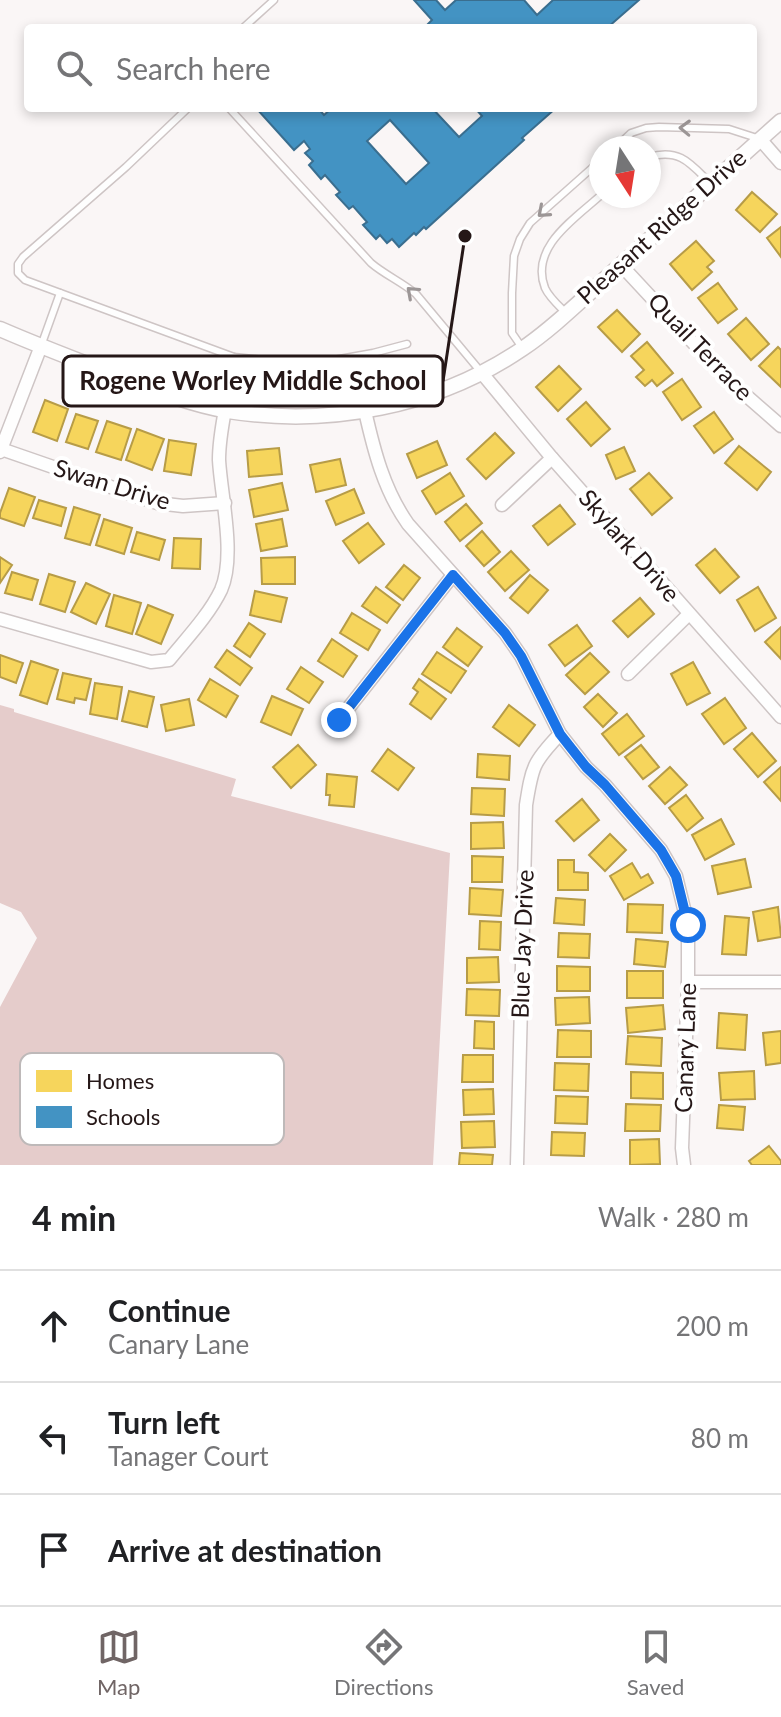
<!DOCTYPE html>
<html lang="en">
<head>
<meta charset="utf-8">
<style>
	body { margin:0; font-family:Lato,sans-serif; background:#f6f6f6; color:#202124 }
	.compass { position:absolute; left:589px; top:136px; width:72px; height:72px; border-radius:50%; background:#fff; box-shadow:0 4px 12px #0003; rotate:168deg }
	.stop { position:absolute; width:24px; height:24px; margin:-18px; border:6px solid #1a73e8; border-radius:50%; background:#fff }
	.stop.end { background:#1a73e8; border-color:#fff; box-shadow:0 2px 8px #0008 }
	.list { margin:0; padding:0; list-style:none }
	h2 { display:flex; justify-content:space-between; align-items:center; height:104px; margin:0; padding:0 32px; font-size:34px }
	h2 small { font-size:26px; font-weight:400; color:#757577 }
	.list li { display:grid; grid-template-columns:52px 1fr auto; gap:24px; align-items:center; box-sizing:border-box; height:112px; padding:0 32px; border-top:2px solid #e0e0e0 }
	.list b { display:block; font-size:30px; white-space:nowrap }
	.list p { margin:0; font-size:26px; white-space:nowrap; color:#757577 }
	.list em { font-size:26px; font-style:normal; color:#757577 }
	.icon { flex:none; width:44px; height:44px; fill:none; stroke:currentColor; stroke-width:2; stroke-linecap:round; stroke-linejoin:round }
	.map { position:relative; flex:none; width:781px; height:1165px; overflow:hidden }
	.search { position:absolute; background:#fff; box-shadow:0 4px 12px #0003; left:24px; right:24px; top:24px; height:88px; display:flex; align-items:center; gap:20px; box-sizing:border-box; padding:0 28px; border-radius:8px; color:#757577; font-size:30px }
	.sheet { height:440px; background:#fff }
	nav { display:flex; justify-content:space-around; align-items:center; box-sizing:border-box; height:112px; border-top:2px solid #e0e0e0; background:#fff; font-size:22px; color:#757577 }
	nav a { display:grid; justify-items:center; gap:4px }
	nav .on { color:#706565 }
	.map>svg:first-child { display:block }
</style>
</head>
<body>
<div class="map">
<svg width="781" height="1165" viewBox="0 0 781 1165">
	<rect width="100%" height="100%" fill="#faf6f6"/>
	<path fill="#e5cccb" d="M0,705L14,709V712L236,779L231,796L450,853L433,1165H0V1007L37,938L21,912L0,903Z"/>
	<g fill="#f6d55c" stroke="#b79c47" stroke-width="2">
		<path d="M752,192L777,214L760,232L736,210Z"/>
		<path d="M781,227V257L767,238Z"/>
		<path d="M696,241L714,261L707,267L712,272L692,290L670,264Z"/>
		<path d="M718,283L737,309L718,323L698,298Z"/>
		<path d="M617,310L640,334L622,352L598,327Z"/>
		<path d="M746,318L769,344L751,360L728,334Z"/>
		<path d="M647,342L673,373L657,386L652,380L645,386L636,377L644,370L631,356Z"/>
		<path d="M778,347L781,350V387L759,366Z"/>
		<path d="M559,366L581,389L558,411L536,387Z"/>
		<path d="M682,379L701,407L682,420L663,392Z"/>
		<path d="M45,400L68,409L57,441L33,432Z"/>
		<path d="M586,402L610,429L591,446L567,419Z"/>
		<path d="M714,412L733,439L714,453L694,426Z"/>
		<path d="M76,414L98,421L88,449L66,442Z"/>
		<path d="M107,421L131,429L121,460L96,452Z"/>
		<path d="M137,429L164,439L152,470L126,460Z"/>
		<path d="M495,433L514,453L486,479L467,459Z"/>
		<path d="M169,440L196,444L191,475L164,471Z"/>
		<path d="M437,441L447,465L417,478L407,454Z"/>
		<path d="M739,446L771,472L757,490L725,463Z"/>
		<path d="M624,447L635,471L616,479L606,455Z"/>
		<path d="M279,448L282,474L249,477L247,451Z"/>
		<path d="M340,459L346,485L316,492L310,465Z"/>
		<path d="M450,473L464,496L436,514L422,491Z"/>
		<path d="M649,473L672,498L652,515L630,489Z"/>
		<path d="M282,483L288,510L254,517L249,490Z"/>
		<path d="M9,488L35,497L24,526L0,518V513Z"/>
		<path d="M354,489L364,513L336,525L326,501Z"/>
		<path d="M39,500L66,508L61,526L33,518Z"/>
		<path d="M466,504L482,523L460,541L445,522Z"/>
		<path d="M560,505L575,524L548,545L533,526Z"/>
		<path d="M74,507L100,515L90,545L65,538Z"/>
		<path d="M104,519L132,528L124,554L96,545Z"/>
		<path d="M282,519L287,546L261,551L256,524Z"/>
		<path d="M368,523L384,544L359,563L343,541Z"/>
		<path d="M482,531L500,552L484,566L466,546Z"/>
		<path d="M137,532L165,540L159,560L131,552Z"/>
		<path d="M174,538L201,539L200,569L172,568Z"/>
		<path d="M715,549L739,577L720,593L696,565Z"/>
		<path d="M511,551L529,570L505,591L488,572Z"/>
		<path d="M0,557L12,565L0,583Z"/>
		<path d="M295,557V584H262L261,558Z"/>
		<path d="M404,565L420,578L403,600L386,587Z"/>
		<path d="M12,572L38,580L32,600L5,593Z"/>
		<path d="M49,574L75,582L65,612L40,604Z"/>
		<path d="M530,575L548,590L528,613L510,598Z"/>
		<path d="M86,583L110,594L96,624L71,612Z"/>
		<path d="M376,587L400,605L387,623L362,606Z"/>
		<path d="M758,587L776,618L755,631L737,600Z"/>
		<path d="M255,591L287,598L281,622L250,615Z"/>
		<path d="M114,595L141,603L132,634L106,626Z"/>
		<path d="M640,598L654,614L628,637L613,621Z"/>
		<path d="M148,605L173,615L161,644L136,634Z"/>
		<path d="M352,613L380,630L368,650L340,633Z"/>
		<path d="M249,623L265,634L250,657L234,646Z"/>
		<path d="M577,625L592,646L565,666L549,645Z"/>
		<path d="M781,627V659L765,642Z"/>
		<path d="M457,628L482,647L468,666L443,647Z"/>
		<path d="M332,639L357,656L343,677L318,661Z"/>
		<path d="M227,650L252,668L240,685L215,667Z"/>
		<path d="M437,652L466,671L451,693L422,674Z"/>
		<path d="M590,653L609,672L585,694L566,675Z"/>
		<path d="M0,655L23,663L16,683L0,677Z"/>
		<path d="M31,661L58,670L47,704L20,695Z"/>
		<path d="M693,662L710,693L687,705L671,674Z"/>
		<path d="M301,667L323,682L309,703L287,689Z"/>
		<path d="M63,673L91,679L86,700L75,698L74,703L57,699Z"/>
		<path d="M210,679L238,696L226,717L198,700Z"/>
		<path d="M419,679L446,699L431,719L410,704L418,692L413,688Z"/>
		<path d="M95,683L122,687L117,719L90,714Z"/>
		<path d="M129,691L154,697L147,727L122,721Z"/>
		<path d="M598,694L617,713L603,727L584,707Z"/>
		<path d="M272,696L303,709L291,735L261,722Z"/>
		<path d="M725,698L746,728L724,744L702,714Z"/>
		<path d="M189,699L194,725L166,731L161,705Z"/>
		<path d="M509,705L535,725L519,746L493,727Z"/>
		<path d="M627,714L644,736L619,755L602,734Z"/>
		<path d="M752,733L776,761L758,777L734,749Z"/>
		<path d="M298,745L316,765L291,788L273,767Z"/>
		<path d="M641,745L659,767L643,779L625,757Z"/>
		<path d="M388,749L414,768L398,790L372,771Z"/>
		<path d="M478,754L510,756L509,780L477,777Z"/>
		<path d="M670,767L687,785L665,804L649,786Z"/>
		<path d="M781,767V801L764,782Z"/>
		<path d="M327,774L357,777L354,807L329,805L330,795H326Z"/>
		<path d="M472,788L505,789L504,816L471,814Z"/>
		<path d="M686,795L703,818L687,831L669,808Z"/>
		<path d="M582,799L599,820L574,841L556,821Z"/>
		<path d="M721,819L734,844L705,860L692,835Z"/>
		<path d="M503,822L504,848L471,849V823Z"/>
		<path d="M610,834L626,850L605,871L589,855Z"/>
		<path d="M472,856L503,857L502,882H472Z"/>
		<path d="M745,859L751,887L718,894L712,866Z"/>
		<path d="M558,860H574V872L588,873V890H558Z"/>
		<path d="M632,863L641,878L648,874L653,883L624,900L610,876Z"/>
		<path d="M470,888L503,890L501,916L469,914Z"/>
		<path d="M556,898L585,900L584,925L554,923Z"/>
		<path d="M628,904L663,905L662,933L627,932Z"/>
		<path d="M778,907L781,937L758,941L753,912Z"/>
		<path d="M725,916L749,918L746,955L722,954Z"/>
		<path d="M480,921L501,922L500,950L479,949Z"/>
		<path d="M559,933L590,934L589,958L558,957Z"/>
		<path d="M636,939L668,942L665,967L634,964Z"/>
		<path d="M498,957L499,982L467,983V958Z"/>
		<path d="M557,966L590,967V991H557Z"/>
		<rect x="627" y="971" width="36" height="27"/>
		<path d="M467,989L500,990L499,1016L466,1015Z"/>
		<path d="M589,997L590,1023L556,1025L555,998Z"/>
		<path d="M663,1005L665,1029L628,1033L626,1008Z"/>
		<path d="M719,1013L747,1015L745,1050L717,1048Z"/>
		<path d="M475,1021L494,1022V1049L474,1048Z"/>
		<path d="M558,1030L591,1031V1057H557Z"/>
		<path d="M781,1031V1063L766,1065L763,1033Z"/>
		<path d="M628,1036L662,1038L661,1066L626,1064Z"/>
		<path d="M463,1055H493V1082H462Z"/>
		<path d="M555,1063L589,1064L588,1091L554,1090Z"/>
		<path d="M754,1071L755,1099L721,1100L719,1073Z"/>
		<path d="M631,1072L663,1073V1099L631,1098Z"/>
		<path d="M493,1089L494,1114L464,1115L463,1090Z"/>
		<path d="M556,1096L588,1097L587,1124L555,1123Z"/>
		<path d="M626,1104L661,1105L660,1131H625Z"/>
		<path d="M719,1105L745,1107L743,1130L717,1128Z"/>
		<path d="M494,1121L495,1147L462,1148L461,1122Z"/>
		<path d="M552,1132L585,1133L584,1156L551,1155Z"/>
		<path d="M659,1139L660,1164L630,1165V1140Z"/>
		<path d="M769,1146L781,1161V1165H752L749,1161Z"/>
		<path d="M460,1153L493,1155L492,1165H459Z"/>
	</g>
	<g fill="#4393c3" stroke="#3a6e8f" stroke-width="2" fill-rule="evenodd">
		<path d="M414,0H436L445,10L456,0H524L537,15L553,0H639L607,28H421L423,26L424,28L432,20Z"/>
		<path d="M256,108H318L324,115L332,108H432L459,137L482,116L475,108H556L522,138L524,140L426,229L424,227L416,235L414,233L399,247L392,239L387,243L380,235L376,239L363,225L367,222L353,206L349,209L336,195L340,192L325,175L321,179L309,165L313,161L305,153L310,149L304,141L294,150ZM390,120L429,163L406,184L367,141Z"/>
	</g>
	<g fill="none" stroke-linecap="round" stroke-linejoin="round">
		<defs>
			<g id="service">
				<path d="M243,28L274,0"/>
				<path d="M188,108L126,167L23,257L18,264V273L25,280L234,357L281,362H323L373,353L407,344"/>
				<path d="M229,108L371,263C385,275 402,282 416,294L481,372"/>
				<path d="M615,148L631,133L646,128L659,127L729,129L760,139"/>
				<path d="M649,157C680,148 691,164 710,183"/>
				<path d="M565,312C558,305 549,297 545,288C529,247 576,218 601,195"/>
				<path d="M41,346L60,293"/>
				<path d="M523,349L512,333V293L514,256L520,239L530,223L601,160"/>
				<path d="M225,410L234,357"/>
			</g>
			<g id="minor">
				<path d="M760,139L781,163"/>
				<path d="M621,265L725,377L781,426"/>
				<path d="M481,372L552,458L781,717"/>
				<path d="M365,411C374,451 384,490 408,524L505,633L521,656L560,734L586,767L605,785L661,850L676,876L688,925V982L682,1148L684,1165"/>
				<path d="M1,449L157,503L183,506L225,503"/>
				<path d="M0,452L41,346"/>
				<path d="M502,505L552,458"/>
				<path d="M0,619L151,662L169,660C186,639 209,615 221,590C236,556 221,496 219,460C219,443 222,426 225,410"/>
				<path d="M628,674L689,614"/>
				<path d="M339,720L453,575"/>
				<path d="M688,982H781"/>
				<path d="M517,1165L526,805C532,767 533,762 560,734"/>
			</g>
			<path id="tertiary" d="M0,329C39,346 79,361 118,376C154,390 189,404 228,411C329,427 436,407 522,349C552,329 579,302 606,278C665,226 722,173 781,121"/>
		</defs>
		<use href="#service" stroke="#cec5c5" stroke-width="9"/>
		<use href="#minor" stroke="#cec5c5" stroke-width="15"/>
		<use href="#tertiary" stroke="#cec5c5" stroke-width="17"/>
		<use href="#service" stroke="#fefefe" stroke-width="6"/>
		<use href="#minor" stroke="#fefefe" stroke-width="12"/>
		<use href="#tertiary" stroke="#fefefe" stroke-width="14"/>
	</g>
	<defs><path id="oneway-chevron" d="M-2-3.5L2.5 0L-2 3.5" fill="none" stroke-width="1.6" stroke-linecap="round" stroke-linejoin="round" transform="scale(2)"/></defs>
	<g stroke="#9c9696">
		<use href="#oneway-chevron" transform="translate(685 128) rotate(-178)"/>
		<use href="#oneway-chevron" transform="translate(543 212) rotate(139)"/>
		<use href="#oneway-chevron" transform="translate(412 292) rotate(-138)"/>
	</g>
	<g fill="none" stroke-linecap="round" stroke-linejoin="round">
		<path stroke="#1a73e8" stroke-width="10" d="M339,720L453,575L505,633L521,656L560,734L586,767L605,785L661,850L676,876L688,925"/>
	</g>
	<g text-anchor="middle" stroke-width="8" stroke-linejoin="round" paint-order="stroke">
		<g font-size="24" fill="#251717" stroke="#fff">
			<text transform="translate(662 227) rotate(-42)" y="8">Pleasant Ridge Drive</text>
			<text transform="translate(700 347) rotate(46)" y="8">Quail Terrace</text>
			<text transform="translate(112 485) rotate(17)" y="8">Swan Drive</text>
			<text transform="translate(629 546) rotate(49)" y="8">Skylark Drive</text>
			<text transform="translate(523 944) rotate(-88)" y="8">Blue Jay Drive</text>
			<text transform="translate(686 1048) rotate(-88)" y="8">Canary Lane</text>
		</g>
	</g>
	<rect x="20" y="1053" width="264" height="92" rx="12" fill="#fff" stroke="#beb9b9" stroke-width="2"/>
	<rect x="36" y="1070" width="36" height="22" fill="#f6d55c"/>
	<rect x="36" y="1106" width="36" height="22" fill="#4393c3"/>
	<g font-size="22" fill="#251717">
		<text x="86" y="1089">Homes</text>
		<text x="86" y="1125">Schools</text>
	</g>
	<path fill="none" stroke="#251717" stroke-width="3" d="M465 236L443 381"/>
	<circle fill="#251717" stroke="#fff" stroke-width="3" cx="465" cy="236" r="8"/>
	<rect fill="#fff" stroke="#251717" stroke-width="3" x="63" y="356" width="380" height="50" rx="8"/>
	<g font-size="26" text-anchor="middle" font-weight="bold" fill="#251717">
		<text x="253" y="390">Rogene Worley Middle School</text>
	</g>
</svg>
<svg class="compass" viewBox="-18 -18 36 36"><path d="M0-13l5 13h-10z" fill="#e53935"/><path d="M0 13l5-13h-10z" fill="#757577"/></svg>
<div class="stop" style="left:688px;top:925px"></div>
<div class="stop end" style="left:339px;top:720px"></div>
<div class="search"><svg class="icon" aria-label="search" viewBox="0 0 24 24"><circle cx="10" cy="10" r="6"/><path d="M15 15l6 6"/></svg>Search here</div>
</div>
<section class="sheet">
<h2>4 min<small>Walk · 280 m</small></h2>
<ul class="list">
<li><svg class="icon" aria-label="ahead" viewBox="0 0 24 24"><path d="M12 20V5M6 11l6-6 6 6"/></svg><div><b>Continue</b><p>Canary Lane</p></div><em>200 m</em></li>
<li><svg class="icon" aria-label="left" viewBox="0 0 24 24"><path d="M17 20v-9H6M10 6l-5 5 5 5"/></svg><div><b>Turn left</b><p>Tanager Court</p></div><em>80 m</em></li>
<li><svg class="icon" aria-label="arrive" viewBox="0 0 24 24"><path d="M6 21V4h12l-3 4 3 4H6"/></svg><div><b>Arrive at destination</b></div></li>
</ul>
</section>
<nav>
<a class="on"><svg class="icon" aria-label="map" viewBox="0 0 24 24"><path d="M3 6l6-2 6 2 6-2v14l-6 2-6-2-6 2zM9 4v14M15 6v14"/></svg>Map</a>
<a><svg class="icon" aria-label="directions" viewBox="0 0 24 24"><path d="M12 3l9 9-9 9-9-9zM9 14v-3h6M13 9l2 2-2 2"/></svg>Directions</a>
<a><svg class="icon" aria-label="saved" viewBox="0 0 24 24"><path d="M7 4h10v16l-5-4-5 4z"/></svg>Saved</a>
</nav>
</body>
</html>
